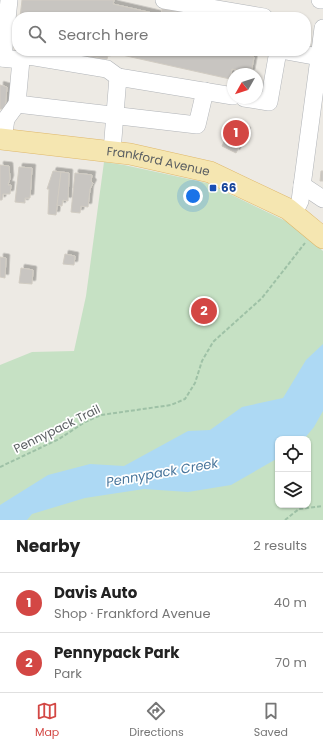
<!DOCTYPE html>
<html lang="en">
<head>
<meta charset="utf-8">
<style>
	body { margin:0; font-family:Poppins,sans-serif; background:#f2f2f2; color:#222 }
	.controls { position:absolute; right:12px; bottom:12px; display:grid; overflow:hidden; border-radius:8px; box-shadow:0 1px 3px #0004 }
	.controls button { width:36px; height:36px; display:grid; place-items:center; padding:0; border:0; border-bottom:1px solid #e0e0e0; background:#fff; color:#222; font:20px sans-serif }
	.compass { position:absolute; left:227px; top:68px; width:36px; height:36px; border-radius:50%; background:#fff; box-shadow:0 1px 3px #0004; rotate:231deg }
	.you { position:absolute; left:193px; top:196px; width:14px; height:14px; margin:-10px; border:3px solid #fff; border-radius:50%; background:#1a73e8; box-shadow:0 0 0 6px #1a73e833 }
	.badge { display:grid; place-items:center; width:26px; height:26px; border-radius:50%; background:#d34744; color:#fff; font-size:13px; font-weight:700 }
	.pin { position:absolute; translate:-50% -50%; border:2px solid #fff; box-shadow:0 1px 4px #0006 }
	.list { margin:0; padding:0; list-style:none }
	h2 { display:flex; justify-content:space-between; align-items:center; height:52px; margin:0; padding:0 16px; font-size:17px }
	h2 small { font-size:13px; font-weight:400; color:#767676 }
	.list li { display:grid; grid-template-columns:26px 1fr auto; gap:12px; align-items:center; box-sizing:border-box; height:60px; padding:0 16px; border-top:1px solid #e0e0e0 }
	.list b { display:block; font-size:15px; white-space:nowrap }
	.list p { margin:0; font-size:13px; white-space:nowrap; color:#767676 }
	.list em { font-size:13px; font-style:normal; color:#767676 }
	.icon { flex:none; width:22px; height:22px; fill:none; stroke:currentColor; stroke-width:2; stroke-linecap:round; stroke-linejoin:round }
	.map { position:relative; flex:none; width:323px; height:520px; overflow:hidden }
	.search { position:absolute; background:#fff; box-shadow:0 1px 3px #0004; left:12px; right:12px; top:12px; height:44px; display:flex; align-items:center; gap:10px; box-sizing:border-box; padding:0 14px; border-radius:16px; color:#767676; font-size:15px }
	.sheet { height:172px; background:#fff }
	nav { display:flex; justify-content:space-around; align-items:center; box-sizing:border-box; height:56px; border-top:1px solid #e0e0e0; background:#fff; font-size:11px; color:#767676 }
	nav a { display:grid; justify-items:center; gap:2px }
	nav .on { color:#d34744 }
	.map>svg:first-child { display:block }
</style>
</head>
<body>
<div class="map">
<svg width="323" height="520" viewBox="0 0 323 520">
	<defs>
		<filter id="shadow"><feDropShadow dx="3.5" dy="-3.5" stdDeviation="0" flood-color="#0004"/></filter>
	</defs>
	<rect width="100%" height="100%" fill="#edeae4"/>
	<path fill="#c6e1c4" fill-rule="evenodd" d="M104,162L124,165L207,183L294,225L323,251V520H0V365L32,352L74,351L86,296ZM278,439H308V505H278Z"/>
	<path fill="#add9f4" d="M323,344V411L314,427L304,439H278V458L231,485L188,492L144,489L85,498L32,514L27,520H0V505L48,475L90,464L124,466L188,431L210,430L242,407L283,398L306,360Z"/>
	<g fill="#c8c5c1" stroke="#d1ccc3" filter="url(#shadow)">
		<path d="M22,0H114L113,4L161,15L163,3L202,11L200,17H20Z"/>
		<path d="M45,51H235V52L254,57L251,73L232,69L230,79L113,53L108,56L107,59Z"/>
		<path d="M0,85L7,87L5,109H0Z"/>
		<path d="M232,124L247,131L236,153L222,146Z"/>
		<path d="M0,165L9,166L10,179L8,185H11L10,194H3L2,200H0Z"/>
		<path d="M19,167L32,168L30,198H25V203L15,202Z"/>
		<path d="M53,171L61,172L56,215L48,214L49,189H47Z"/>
		<path d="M321,171H323V181H320Z"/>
		<path d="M61,172L69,173L68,201L63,200L62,206L57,205Z"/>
		<path d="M75,173L92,175L91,181L93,183L90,189L88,207L81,206L80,213L71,212Z"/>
		<path d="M65,254L75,256L74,265L63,264Z"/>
		<path d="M0,257L6,258L5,278L0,277Z"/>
		<path d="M21,268L33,270L32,284L19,283Z"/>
	</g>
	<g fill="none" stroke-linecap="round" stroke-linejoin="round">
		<defs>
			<g id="minor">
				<path d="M164,0L264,17"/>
				<path d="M320,0H323"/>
				<path d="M286,51L319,57"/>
				<path d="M0,58L21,60L17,104L197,125L205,91"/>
				<path d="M3,58L9,0"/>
				<path d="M21,60L29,56L107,69L118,77"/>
				<path d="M244,98L269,102L278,51"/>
				<path d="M3,139L6,119L17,104"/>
				<path d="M112,151L118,77L233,96"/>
				<path d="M302,185L323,199"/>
				<path d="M294,213L300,201L323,28"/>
			</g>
			<g id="major">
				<path id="s1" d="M0,139L130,154L210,172L288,209L323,238"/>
			</g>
		</defs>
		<use href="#minor" stroke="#b1b4b8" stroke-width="18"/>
		<use href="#major" stroke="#dfb86b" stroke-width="22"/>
		<g stroke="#9ec1a6" stroke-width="2" stroke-dasharray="4 2" stroke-linecap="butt">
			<path d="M0,467L59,439L85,422L101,415L171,405L185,399L195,383L202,361L213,342L262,298L305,243"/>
			<path d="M285,520L299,509L323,506"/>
		</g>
		<use href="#minor" stroke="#fff" stroke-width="17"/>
		<use href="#major" stroke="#f5e6b1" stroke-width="21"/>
	</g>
	<rect fill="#1a4fb4" stroke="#fff" stroke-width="1.5" x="209" y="184" width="8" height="8" rx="2"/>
	<g text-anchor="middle" stroke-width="3.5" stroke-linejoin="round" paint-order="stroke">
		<g font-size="12" fill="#5c6063" stroke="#fff">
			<text dy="4" stroke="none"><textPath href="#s1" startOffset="160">Frankford Avenue</textPath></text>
			<text transform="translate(57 429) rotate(-26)" y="4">Pennypack Trail</text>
		</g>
		<g font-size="12" font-weight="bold" fill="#164399" stroke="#fff" text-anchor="start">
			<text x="221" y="192">66</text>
		</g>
		<g font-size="13" font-style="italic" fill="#49769c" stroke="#fff">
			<text transform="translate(162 472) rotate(-10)" y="5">Pennypack Creek</text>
		</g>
	</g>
</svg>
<div class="controls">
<button><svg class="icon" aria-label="locate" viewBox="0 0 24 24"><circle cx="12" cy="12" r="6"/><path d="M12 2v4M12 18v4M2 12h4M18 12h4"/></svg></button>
<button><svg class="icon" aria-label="layers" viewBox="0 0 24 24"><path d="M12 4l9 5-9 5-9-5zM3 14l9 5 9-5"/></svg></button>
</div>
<svg class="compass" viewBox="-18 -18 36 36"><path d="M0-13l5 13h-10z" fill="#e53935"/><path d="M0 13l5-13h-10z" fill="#767676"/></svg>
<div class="you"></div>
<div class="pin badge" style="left:236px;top:133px">1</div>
<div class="pin badge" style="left:204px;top:311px">2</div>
<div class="search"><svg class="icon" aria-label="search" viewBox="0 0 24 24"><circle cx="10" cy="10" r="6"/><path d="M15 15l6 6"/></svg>Search here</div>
</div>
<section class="sheet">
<h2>Nearby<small>2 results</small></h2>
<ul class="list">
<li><span class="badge">1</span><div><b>Davis Auto</b><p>Shop · Frankford Avenue</p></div><em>40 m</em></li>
<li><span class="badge">2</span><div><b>Pennypack Park</b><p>Park</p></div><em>70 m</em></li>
</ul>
</section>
<nav>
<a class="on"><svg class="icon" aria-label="map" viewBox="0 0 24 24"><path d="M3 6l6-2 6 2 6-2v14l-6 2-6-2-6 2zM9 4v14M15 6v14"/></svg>Map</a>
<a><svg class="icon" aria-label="directions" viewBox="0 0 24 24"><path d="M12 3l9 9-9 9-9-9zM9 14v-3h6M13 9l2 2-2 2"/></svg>Directions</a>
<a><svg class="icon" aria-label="saved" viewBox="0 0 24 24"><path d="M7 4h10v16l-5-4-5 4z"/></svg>Saved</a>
</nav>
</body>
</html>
